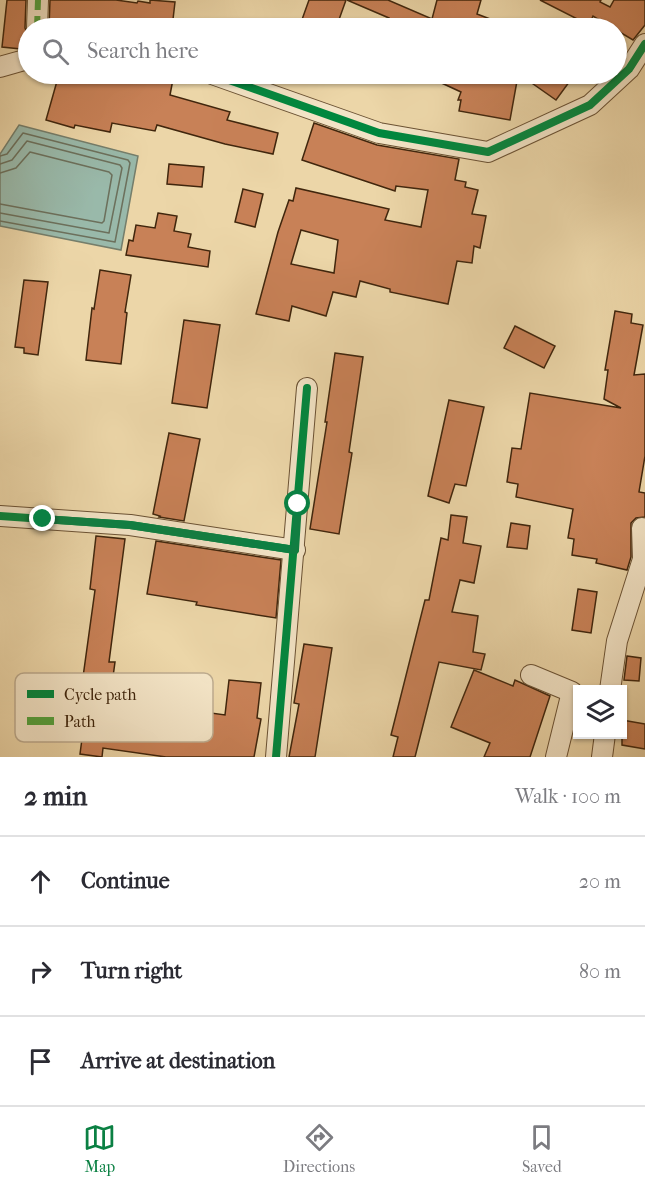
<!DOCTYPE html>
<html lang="en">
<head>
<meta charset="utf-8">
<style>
	body { margin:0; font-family:"IM FELL French Canon",serif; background:#f2f2f3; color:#2b2b33 }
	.controls { position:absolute; right:18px; bottom:18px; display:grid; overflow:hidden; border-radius:0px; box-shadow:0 2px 4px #0004 }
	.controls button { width:54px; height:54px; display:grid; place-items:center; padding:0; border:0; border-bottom:2px solid #e1e1e2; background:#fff; color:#2b2b33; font:30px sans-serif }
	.stop { position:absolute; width:18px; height:18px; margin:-14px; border:4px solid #0b8043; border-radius:50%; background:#fff }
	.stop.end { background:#0b8043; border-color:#fff; box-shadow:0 2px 6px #0008 }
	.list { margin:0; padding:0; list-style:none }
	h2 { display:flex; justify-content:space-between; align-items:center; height:78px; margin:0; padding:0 24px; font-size:26px }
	h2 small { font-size:20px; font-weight:400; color:#7c7c81 }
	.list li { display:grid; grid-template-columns:39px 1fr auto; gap:18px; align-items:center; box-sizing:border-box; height:90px; padding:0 24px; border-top:2px solid #e1e1e2 }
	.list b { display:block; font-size:22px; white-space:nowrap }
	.list em { font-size:20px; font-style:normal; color:#7c7c81 }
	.icon { flex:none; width:33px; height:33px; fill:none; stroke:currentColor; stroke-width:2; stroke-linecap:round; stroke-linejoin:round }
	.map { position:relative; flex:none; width:645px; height:757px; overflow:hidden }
	.search { position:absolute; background:#fff; box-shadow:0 2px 4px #0004; left:18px; right:18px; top:18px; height:66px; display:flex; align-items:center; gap:15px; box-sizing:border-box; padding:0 21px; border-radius:33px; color:#7c7c81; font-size:22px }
	.sheet { height:348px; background:#fff }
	nav { display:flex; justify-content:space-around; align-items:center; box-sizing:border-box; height:84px; border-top:2px solid #e1e1e2; background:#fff; font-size:16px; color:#7c7c81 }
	nav a { display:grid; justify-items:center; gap:3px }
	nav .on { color:#0b8043 }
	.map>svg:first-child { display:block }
</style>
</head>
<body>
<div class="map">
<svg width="645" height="757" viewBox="0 0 645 757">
	<rect width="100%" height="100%" fill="#ecd6a8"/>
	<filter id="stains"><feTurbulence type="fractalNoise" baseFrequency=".00333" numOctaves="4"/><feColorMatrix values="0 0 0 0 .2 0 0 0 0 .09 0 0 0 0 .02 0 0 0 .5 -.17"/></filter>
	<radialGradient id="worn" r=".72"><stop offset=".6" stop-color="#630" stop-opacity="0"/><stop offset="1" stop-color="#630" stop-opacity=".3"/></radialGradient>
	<path fill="#99b9aa" stroke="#757e6b" stroke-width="1.5" d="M19,125L138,156L121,250L0,226V154Z"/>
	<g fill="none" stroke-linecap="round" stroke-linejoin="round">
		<g stroke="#6c705c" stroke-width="1.5">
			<path d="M0,156L7,154L23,133L128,160L130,163L115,242L0,221"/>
			<path d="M0,164L12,160L27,141L120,165L122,168L109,233L0,213"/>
			<path d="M0,173L16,168L30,152L109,172L112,175L104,221L102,223L0,204"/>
		</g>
	</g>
	<g fill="#c88157" stroke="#40260d" stroke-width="1.5" fill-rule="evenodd">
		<path d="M7,0H26L25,28L28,36V47L21,49L2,47Z"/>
		<path d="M50,0H116L137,3L138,1L150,3V0L175,2L172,28H115V26L81,20L79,28H49Z"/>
		<path d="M309,0H346L336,28H299Z"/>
		<path d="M347,0H388L432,19L437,0H481L477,14L511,27V28H385L389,18Z"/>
		<path d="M540,0H601L600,2L610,7L614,0H645V25L633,40L593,16L589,25Z"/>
		<path d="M59,74H174L170,95L230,112L227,120L278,133L273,154L225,144L157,125L155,131L112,123L110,132L75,125L74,128L46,120Z"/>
		<path d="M422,74H488L517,81L510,120L459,111L461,100H458L461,92Z"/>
		<path d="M519,74H575L556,100Z"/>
		<path d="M314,123L377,145L459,159L455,180L466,182L465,187L478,190L472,214L486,216L480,248L474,246L472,263L457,261L448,304L390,292V289L360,281L356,297L333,292L326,316L292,306L289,321L256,314L278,232L289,200L293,201L296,188L389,209L385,220L421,227L428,190L396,186L395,191L302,160ZM301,230L338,240L334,273L291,264Z"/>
		<path d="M169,164L204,167L202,187L167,184Z"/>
		<path d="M243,189L263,194L255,227L235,222Z"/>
		<path d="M158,213L177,216L174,231L191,234L188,247L210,251L208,267L126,255L129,240L133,241L136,225L155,228Z"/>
		<path d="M100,270L131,275L125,312L127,313L121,364L86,360L92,308L94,309Z"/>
		<path d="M24,280L48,282L38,355L24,353V348L15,347Z"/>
		<path d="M615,311L632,314L631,323L643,325L634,375L645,374V456L639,492L645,493V517L636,518L631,523V557L627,570L596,563L597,559L572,555L574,539L568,538L573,509L516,497L518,484L507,482L512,448L521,449L530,393L621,408L604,399L608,370H605Z"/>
		<path d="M184,320L220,325L207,408L172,403Z"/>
		<path d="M515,326L555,346L544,368L504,348Z"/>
		<path d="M335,353L363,357L349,452L352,453L339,534L310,529L327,422H325Z"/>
		<path d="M449,400L484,407L466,486L455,484L449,503L428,496Z"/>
		<path d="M169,433L200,439L184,521L159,517L160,516L153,514Z"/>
		<path d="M451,515L467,517L463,543L481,546L474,583L460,580L452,612L478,616L473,652L485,654L481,670L439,662L415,757H393L398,737L391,735L425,600H429L441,538L448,540Z"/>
		<path d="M511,523L530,526L527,549L507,547Z"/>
		<path d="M96,536L125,539L109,662H115L110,699L225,715L229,680L261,683L257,718L261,719L254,757H166L103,748L102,757L80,754L90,678L83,677L95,590L90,589Z"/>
		<path d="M156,541L281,560L276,618L196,605L197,602L147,594Z"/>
		<path d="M578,589L597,592L591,633L572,630Z"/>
		<path d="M304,644L332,648L315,757H289L299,704L294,703Z"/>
		<path d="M627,656L641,658L639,681L624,680Z"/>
		<path d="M474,670L513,686L515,680L550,696L530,757H484L490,743L451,727Z"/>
		<path d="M622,720L645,724V749L622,745Z"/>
	</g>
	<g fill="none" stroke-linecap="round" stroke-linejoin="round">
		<defs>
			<g id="minor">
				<path d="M37,28L38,0"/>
				<path d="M0,67L28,59"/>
				<path d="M212,74L379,133L488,152L590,105L629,69L645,44"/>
				<path d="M0,516L130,525L295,550"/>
				<path d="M531,675L572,692L556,757"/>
				<path d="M610,690L617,641L643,559L642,528"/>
				<path d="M276,757L307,388"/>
				<path d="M602,757L605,734"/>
			</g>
		</defs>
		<use href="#minor" stroke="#6b5234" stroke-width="22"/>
		<use href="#minor" stroke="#f3e4c6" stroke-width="20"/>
		<path stroke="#54a33e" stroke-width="6" stroke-dasharray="12 6" stroke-linecap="butt" d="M37,28L38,0"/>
		<defs>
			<g id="cycleway">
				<path d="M212,74L379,133L488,152L590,105L629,69L645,44"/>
				<path d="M0,516L130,525L295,550"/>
				<path d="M276,757L307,388"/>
			</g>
		</defs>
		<use href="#cycleway" stroke="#f3e4c6" stroke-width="11"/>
		<use href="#cycleway" stroke="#00873e" stroke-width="8"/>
	</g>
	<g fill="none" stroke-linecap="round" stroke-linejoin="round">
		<path stroke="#0b8043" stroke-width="8" d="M43,519L130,525L295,550L298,504"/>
	</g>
	<rect x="15" y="673" width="198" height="69" rx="9" fill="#f3e4c6" stroke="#bdab8e" stroke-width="1.5"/>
	<rect x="27" y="690" width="27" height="8" fill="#00873e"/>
	<rect x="27" y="717" width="27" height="8" fill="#54a33e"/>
	<g font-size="16" fill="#40260d">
		<text x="64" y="700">Cycle path</text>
		<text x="64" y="727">Path</text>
	</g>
	<rect width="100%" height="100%" filter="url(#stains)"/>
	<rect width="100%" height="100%" fill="url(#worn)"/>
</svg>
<div class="controls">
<button><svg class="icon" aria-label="layers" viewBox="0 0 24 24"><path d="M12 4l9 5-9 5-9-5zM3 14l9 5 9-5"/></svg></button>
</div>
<div class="stop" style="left:298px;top:504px"></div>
<div class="stop end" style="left:43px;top:519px"></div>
<div class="search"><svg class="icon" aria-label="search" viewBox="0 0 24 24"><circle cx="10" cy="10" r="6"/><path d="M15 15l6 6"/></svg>Search here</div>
</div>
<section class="sheet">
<h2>2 min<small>Walk · 100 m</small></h2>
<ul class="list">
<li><svg class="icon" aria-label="ahead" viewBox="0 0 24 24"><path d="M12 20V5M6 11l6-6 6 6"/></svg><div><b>Continue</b></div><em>20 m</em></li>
<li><svg class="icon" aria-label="right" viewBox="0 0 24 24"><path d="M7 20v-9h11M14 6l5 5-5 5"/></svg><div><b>Turn right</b></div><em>80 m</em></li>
<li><svg class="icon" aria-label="arrive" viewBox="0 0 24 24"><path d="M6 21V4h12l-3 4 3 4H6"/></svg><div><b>Arrive at destination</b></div></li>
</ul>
</section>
<nav>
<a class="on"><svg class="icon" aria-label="map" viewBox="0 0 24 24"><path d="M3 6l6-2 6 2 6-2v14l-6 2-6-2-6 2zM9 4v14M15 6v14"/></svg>Map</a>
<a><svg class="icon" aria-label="directions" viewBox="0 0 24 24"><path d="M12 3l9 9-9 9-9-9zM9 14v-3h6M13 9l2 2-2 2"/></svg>Directions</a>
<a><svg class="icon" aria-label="saved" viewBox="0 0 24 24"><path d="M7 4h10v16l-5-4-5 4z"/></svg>Saved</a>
</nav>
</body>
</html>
